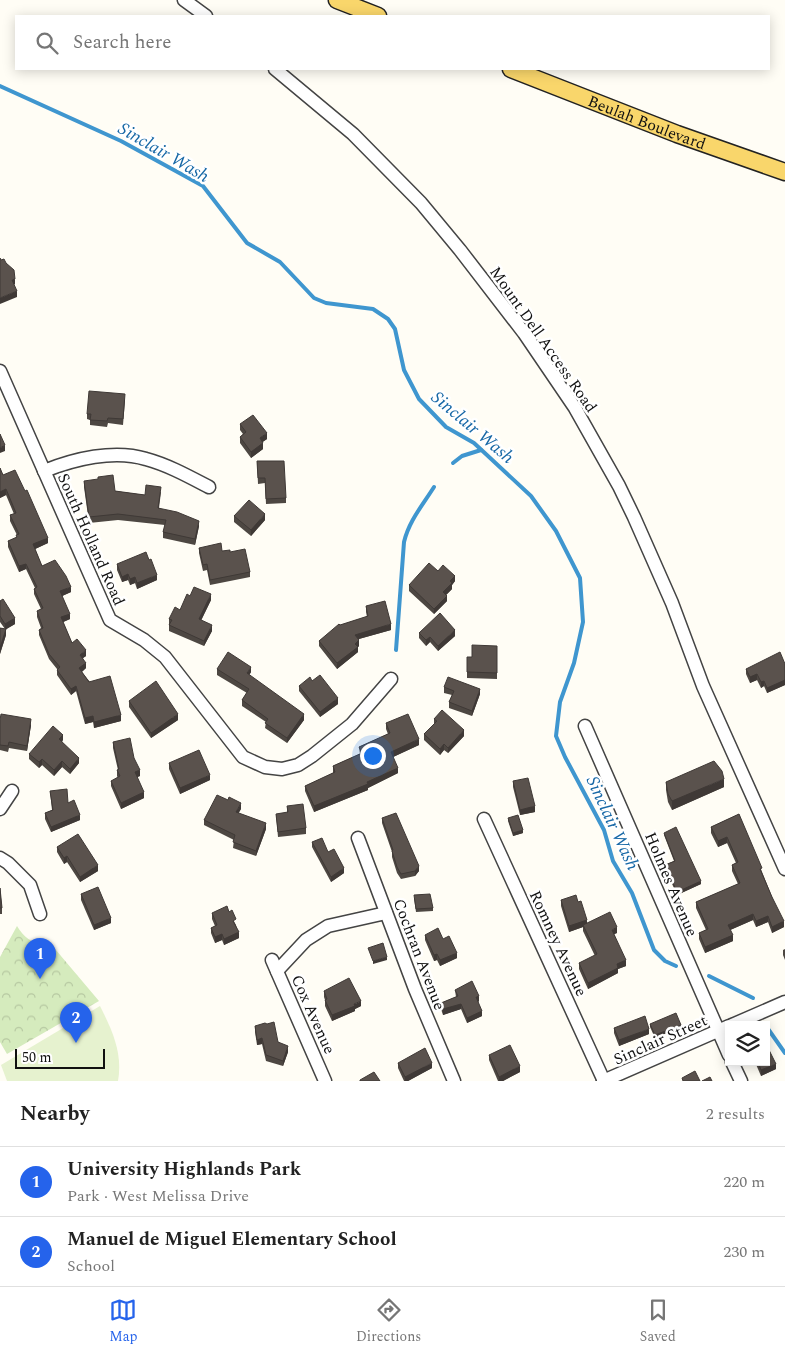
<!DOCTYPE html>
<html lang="en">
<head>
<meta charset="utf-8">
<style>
	body { margin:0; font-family:Spectral,serif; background:#f2f2f2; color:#222 }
	.controls { position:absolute; right:15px; bottom:15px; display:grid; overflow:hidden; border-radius:0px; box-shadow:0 2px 12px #0003 }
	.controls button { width:45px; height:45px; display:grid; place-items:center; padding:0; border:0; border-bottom:1px solid #e0e0e0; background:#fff; color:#222; font:25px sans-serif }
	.scale { position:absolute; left:15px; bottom:12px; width:90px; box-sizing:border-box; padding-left:5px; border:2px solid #111; border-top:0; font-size:14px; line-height:18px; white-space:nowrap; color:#111; -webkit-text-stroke:4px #fff; paint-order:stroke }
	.you { position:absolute; left:372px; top:755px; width:18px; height:18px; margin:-12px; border:4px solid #fff; border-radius:50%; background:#1a73e8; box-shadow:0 0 0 8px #1a73e833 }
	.badge { display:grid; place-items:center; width:32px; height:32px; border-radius:50%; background:#2563eb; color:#fff; font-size:16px; font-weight:700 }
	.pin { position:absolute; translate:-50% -41px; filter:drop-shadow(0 1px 2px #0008) }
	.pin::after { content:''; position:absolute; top:26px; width:18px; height:15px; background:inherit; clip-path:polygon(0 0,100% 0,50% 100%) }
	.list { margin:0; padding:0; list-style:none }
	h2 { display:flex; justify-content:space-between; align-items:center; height:65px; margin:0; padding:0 20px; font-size:21px }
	h2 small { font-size:16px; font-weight:400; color:#767676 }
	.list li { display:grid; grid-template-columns:32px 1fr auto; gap:15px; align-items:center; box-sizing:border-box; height:70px; padding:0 20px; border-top:1px solid #e0e0e0 }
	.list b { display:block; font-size:19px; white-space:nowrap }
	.list p { margin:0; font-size:16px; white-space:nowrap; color:#767676 }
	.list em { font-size:16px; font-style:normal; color:#767676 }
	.icon { flex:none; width:28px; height:28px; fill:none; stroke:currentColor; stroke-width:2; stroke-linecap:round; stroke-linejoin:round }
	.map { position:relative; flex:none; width:785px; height:1081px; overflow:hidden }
	.search { position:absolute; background:#fff; box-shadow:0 2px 12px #0003; left:15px; right:15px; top:15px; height:55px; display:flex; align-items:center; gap:12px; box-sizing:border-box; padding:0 18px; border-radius:0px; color:#767676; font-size:19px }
	.sheet { height:205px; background:#fff }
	nav { display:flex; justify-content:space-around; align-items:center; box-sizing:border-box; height:70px; border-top:1px solid #e0e0e0; background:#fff; font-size:14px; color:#767676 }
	nav a { display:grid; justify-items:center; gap:2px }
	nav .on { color:#2563eb }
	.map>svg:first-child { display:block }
</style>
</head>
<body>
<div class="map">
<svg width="785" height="1081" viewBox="0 0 785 1081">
	<defs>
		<pattern id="park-crowns" width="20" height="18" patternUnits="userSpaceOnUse" patternTransform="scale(1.25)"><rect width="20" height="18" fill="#d5ebbd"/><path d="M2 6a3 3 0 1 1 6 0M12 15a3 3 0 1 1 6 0" fill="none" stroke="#b6c8a1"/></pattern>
	</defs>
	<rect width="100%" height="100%" fill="#fffdf5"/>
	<path fill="url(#park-crowns)" d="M17,926C25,939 35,946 50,943L99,1001L7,1054L0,1042V957Z"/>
	<path fill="#e6f2cf" d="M100,1006C112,1030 123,1053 118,1081H7L1,1065Z"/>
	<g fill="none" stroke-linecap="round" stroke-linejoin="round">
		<g stroke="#3f96cf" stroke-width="4">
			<path d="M0,86L121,141L203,186L247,243L280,262L314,298L326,303L373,309L388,319L395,329L404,370L419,399L446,427L474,443L531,496L556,531L580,578L583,622L574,663L560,702L556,736L565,757L604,830L613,861L632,893L654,950L665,961L676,966"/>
			<path d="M453,463L462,456L481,450"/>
			<path d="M396,650L404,542C409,521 422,506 434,487"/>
			<path d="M709,976L753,998"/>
			<path d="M766,1026L785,1053"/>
		</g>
		<defs>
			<g id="minor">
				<path d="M184,0L206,16"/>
				<path d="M275,69L353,134L421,203L460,250L524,333L575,408L619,486L634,517L672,603L703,686L785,869"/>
				<path d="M0,371L110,620L144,640L165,657L243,757L265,767L282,769L298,765L312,756L352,724L391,679"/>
				<path d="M44,471C74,459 114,449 146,459C168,465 188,476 209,487"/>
				<path d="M585,726L729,1055"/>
				<path d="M0,809L12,791"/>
				<path d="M484,819L604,1081"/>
				<path d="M358,838L415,989L454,1081"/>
				<path d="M0,858L8,863L30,885L40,914"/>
				<path d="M272,960L325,1081"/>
				<path d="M277,971L306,940L328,926L386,913"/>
				<path d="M732,1025L785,1002"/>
				<path d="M732,1062L741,1081"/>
				<path d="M603,1081L729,1026"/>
			</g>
			<g id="major">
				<path d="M337,0L378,16"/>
				<path id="s1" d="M511,69L677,134L785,172"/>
			</g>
		</defs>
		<use href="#minor" stroke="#444" stroke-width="15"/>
		<use href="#major" stroke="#222" stroke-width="19"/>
		<use href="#minor" stroke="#fff" stroke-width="12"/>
		<use href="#major" stroke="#f9d66b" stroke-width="16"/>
	</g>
	<g fill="#4d4742">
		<path d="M125,400L123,425L108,423L107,427L90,425V420L87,419V414Z"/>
		<path d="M240,424L267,439L262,442L263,449L251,458L240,443V437L243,434L240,430Z"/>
		<path d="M257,461L286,498V503L266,504L265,483L258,484Z"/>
		<path d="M0,468L3,475L48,543L35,549L42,566L71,592L62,596L70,619L63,622L72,643L86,656L83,658L86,668L82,672L121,721L94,728L93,722L85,724L76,691L71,695L57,675V669L49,659L39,635V630L41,628L37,617V611L41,609L34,594V589L35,588L26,569L19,572L8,547V541L16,538L17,535L10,521V515L14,514L6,495L0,498Z"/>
		<path d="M84,481L115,491L145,495L161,492L159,508L199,526L195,545L163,538V532L165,525L118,520L89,523L84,487Z"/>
		<path d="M234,516L265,520L251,536L234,522Z"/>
		<path d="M199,548L230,552L250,572V577L210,585L207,570L203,571L199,553Z"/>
		<path d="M117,564L157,580L137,589L135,583L130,585L128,580L122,582L117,570Z"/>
		<path d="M438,571L455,581L452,585V589L446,595L447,601L434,614L409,591V585Z"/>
		<path d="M190,596L211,600L201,620L212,631L204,646L169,631V619L180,610Z"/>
		<path d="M0,601L15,624L6,629V635L0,654V628L5,629L0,622Z"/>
		<path d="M366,606L391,630L359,639V646L358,647V652L337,669L319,646V641L340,625L367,617L366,612Z"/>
		<path d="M419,633L455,636L438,651L430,642L426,646L419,638Z"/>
		<path d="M497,646V679L467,678V657H472Z"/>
		<path d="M785,664V685L767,693L764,686L761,688L757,680L750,683L746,674V669Z"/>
		<path d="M217,669L251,672L249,675L304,720L287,743L265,728L266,722L242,706V700L247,693L217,675Z"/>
		<path d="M312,681L338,704L320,717L299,691V686Z"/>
		<path d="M444,687L480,694L472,716L449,708V702L452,695L444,693Z"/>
		<path d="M129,701L178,720L151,738L129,707Z"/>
		<path d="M434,719L464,736L448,753L444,750L440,755L424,740V734L434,724Z"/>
		<path d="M0,720L31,725L27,751L9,748L8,752L0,750Z"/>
		<path d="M386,723L419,745L393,757L398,773L368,788V790L314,812L305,791V786L333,773V766L360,754L359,747L388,734L386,729Z"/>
		<path d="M63,740L62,742L79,763L70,774L62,767L54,776L42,765L39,768L29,759V754Z"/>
		<path d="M113,742L134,758L140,776L137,777L144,798L121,809L111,786V781L118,778L117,776V770H118L113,748Z"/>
		<path d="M169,763L210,780L180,794L169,769Z"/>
		<path d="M513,781L535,812L520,815L513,787Z"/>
		<path d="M666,782L724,787L672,810L668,802L666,790Z"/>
		<path d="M50,791L68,803L80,820L51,832L45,819V813L52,810Z"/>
		<path d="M287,806L306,828V834L278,837L276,814L287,813Z"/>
		<path d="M241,809L238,813L266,829L256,856L233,848L234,840L204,825V820Z"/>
		<path d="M739,814L784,927L772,933L768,922L756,927L753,920L730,930L733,941L705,953L699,939V933L706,930L696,908V902L738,884L732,871V865L736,863L727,843L718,847L711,833V827Z"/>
		<path d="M382,818L419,871L415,876L401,879L397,873L392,857V852L382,823Z"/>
		<path d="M508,818L523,833L513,836L508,821Z"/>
		<path d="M664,833L701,884L677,895L665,868V865L674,861L664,835Z"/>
		<path d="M312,842L344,873L331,882L312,847Z"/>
		<path d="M57,847L98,871L80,882L67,862L64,864L57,852Z"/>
		<path d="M0,888L2,908V914H0Z"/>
		<path d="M81,894L111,923L94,930L81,900Z"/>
		<path d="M414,898L433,908V911L416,912Z"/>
		<path d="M561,900L578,902L587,923L617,933L614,934L626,966L618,969V973L588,989L579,969V963L595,956L583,931V927L569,932L561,906Z"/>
		<path d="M229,912L236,925L239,938L224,945L222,940L215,943L211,933V928L215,926L212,919V913Z"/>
		<path d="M425,935L443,939L457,958L440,966L437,960L434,961L425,940Z"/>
		<path d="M785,949V960L783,955V950Z"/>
		<path d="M455,990L479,1001L478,1002L482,1016L467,1023L461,1009L443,1015L441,1009V1003L456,997Z"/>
		<path d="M324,991L361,1006L355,1009V1011L332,1021L325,1006V1000L324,997Z"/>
		<path d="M650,1024L681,1027L655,1038L650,1027Z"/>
		<path d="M255,1026L278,1042L288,1052L283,1066L266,1061L262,1044L257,1045L255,1032Z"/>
		<path d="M614,1028L649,1034L619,1046L614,1033Z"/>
		<path d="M489,1055L520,1072L503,1081H498L489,1060Z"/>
		<path d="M755,1062H766L776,1069L761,1076Z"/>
		<path d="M398,1063L432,1068L408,1081H404L398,1068Z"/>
	</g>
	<g fill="#3f3936">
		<path d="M15,279V284L12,286V280Z"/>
		<path d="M17,291V297L0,304V298Z"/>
		<path d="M267,433V439L260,444V438Z"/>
		<path d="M263,443V449L251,458V452Z"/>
		<path d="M5,445V451L0,453V448Z"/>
		<path d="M6,489V495L0,498V492Z"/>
		<path d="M265,514V520L251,536V530Z"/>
		<path d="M199,521V526L195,545V539Z"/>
		<path d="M48,538V543L33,550V544Z"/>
		<path d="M26,564V569L19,572V566Z"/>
		<path d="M128,574V580L122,582V577Z"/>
		<path d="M157,575V580L137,589V583Z"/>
		<path d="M455,576V581L452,585V589L443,598V592L450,581Z"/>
		<path d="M135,577V583L130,585V579Z"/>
		<path d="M71,587V592L60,597V591Z"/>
		<path d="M211,594V600L199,625V619Z"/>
		<path d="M447,596V601L434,614V609Z"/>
		<path d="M70,614V619L61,623V617Z"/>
		<path d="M15,618V624L5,630V624Z"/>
		<path d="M391,624V630L355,640V635Z"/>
		<path d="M212,625V631L204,646V641Z"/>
		<path d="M6,629V635L0,654V648Z"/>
		<path d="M455,630V636L438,651V646Z"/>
		<path d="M430,637V642L426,646V640Z"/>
		<path d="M359,640V646L358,647V652L337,669V663L355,644Z"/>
		<path d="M86,650V656L80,660V655Z"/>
		<path d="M86,663V668L79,674V668Z"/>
		<path d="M251,667V672L247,679V673Z"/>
		<path d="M757,674V680L750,683V677Z"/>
		<path d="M785,680V685L767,693V688Z"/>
		<path d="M764,681V686L761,688V682Z"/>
		<path d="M76,686V691L71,695V689Z"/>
		<path d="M480,689V694L472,716V711Z"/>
		<path d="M338,698V704L320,717V712Z"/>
		<path d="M178,714V720L151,738V733Z"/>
		<path d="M304,714V720L287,743V738Z"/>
		<path d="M121,715V721L94,728V722Z"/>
		<path d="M93,716V722L85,724V718Z"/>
		<path d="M31,719V725L27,751V746Z"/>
		<path d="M464,730V736L448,753V748Z"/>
		<path d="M63,735V740L59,745V739Z"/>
		<path d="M419,739V745L391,758V752Z"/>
		<path d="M444,744V750L440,755V749Z"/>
		<path d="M79,758V763L70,774V769Z"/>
		<path d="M42,759V765L39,768V762Z"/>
		<path d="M62,761V767L54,776V770Z"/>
		<path d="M398,768V773L368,788V790L314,812V806Z"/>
		<path d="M140,770V776L135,778V772Z"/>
		<path d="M210,775V780L180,794V788Z"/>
		<path d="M724,779V787L672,810V801Z"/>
		<path d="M144,792V798L121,809V803Z"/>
		<path d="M241,803V809L236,818V812Z"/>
		<path d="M535,806V812L520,815V810Z"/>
		<path d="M80,815V820L51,832V827Z"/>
		<path d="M266,823V829L256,856V851Z"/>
		<path d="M523,830V833L513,836V833Z"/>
		<path d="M727,837V843L718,847V841Z"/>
		<path d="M67,856V862L64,864V858Z"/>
		<path d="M98,865V871L80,882V877Z"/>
		<path d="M419,866V871L415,876V871Z"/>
		<path d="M344,868V873L331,882V877Z"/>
		<path d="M701,881V884L677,895V892Z"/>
		<path d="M753,914V920L728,931V925Z"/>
		<path d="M768,916V922L756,927V921Z"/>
		<path d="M111,918V923L94,930V925Z"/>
		<path d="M587,920V926L583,925V927L569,932V926Z"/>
		<path d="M784,921V927L772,933V927Z"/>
		<path d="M617,927V933L612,935V930Z"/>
		<path d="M239,932V938L224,945V939Z"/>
		<path d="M222,934V940L215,943V937Z"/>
		<path d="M733,935V941L705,953V947Z"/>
		<path d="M457,953V958L440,966V960Z"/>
		<path d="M437,954V960L434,961V955Z"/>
		<path d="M387,957V960L373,964V961Z"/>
		<path d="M626,960V966L618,969V973L588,989V983L617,964Z"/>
		<path d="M479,996V1001L476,1003V997Z"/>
		<path d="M361,1001V1006L355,1009V1011L332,1021V1015Z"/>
		<path d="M461,1004V1009L443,1015V1009Z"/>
		<path d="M482,1011V1016L467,1023V1018Z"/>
		<path d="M681,1025V1027L655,1038V1035Z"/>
		<path d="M649,1029V1034L619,1046V1040Z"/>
		<path d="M262,1038V1044L257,1045V1040Z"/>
		<path d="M288,1046V1052L283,1066V1061Z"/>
		<path d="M432,1063V1068L408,1081H405V1077Z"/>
		<path d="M776,1064V1069L761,1076V1070Z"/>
		<path d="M520,1066V1072L503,1081H499V1077Z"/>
	</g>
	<g fill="#5a524d" stroke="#3f3936">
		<path d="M0,258L1,260L4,259L6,263L14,270L15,279L12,280L17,291L0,298Z"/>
		<path d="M89,391L125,394L123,419L108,418L107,421L90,420L91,414H87Z"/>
		<path d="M253,415L267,433L260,438L263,443L251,452L240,437L246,432L240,424Z"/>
		<path d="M0,434L5,445L0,448Z"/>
		<path d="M257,461H284L286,498L266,499L265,478H258Z"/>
		<path d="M0,468L3,475L15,470L25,491L27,490L48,538L33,544L42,566L55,560L66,576L71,587L60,591L70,614L61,617L72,643L77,639L86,650L80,655L86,663L79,668L89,682L110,676L121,715L94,722L93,716L85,718L76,686L71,689L57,670L60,667L49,654L39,630L43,628L37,611L43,608L34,589L37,587L26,564L19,566L8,541L17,537L16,535L19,534L10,515L16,513L6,489L0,492Z"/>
		<path d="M113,475L115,491L145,495L146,485L161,487L158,508L177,512L199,521L195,539L163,532L166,520L118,514L89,517L84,481L98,479V477Z"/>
		<path d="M249,500L265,514L251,530L234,516Z"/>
		<path d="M221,543L222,551L230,550V552L245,549L250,572L210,580L207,564L203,565L199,548Z"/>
		<path d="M146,552L149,560L151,559L157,575L137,583L135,577L130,579L128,574L122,577L117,564Z"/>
		<path d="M429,563L438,571L443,565L455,576L450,581L452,583L443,592L447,596L434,609L409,585Z"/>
		<path d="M194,587L211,594L199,619L212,625L204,641L169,625L172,620L169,619L175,607L180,610L187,594L190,596Z"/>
		<path d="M3,599L15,618L5,624L0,616V601Z"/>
		<path d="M385,601L391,624L355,635L359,640L355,644L358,647L337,663L319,641L339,624L340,625L368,616L366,606Z"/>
		<path d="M440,613L455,630L438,646L430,637L426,640L419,633Z"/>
		<path d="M0,628L6,629L0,648Z"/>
		<path d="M472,645L497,646V673L467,672V657H472Z"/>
		<path d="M228,652L251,667L247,673L304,714L287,738L265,723L268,719L242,700L249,689L217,669Z"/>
		<path d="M780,652L785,664V680L767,688L764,681L761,682L757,674L750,677L746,669Z"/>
		<path d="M320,675L338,698L320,712L299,686L310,677L312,681Z"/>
		<path d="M448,677L480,689L472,711L449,702L454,691L444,687Z"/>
		<path d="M156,681L178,714L151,733L129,701Z"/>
		<path d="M442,710L464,730L448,748L444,744L440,749L424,734L437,721L434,719Z"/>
		<path d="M1,714L31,719L27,746L9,742L8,746L0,745V720Z"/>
		<path d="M408,714L419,739L391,752L398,768L367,782L368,784L314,806L305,786L335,772L333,766L362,753L359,747L390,733L386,723Z"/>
		<path d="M53,726L63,735L59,739L79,758L70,769L62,761L54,770L42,759L39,762L29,754Z"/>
		<path d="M130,738L134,758L140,770L135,772L144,792L121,803L111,781L120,776L117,770L119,769L113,742Z"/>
		<path d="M199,750L210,775L180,788L169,763Z"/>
		<path d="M714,761L722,771L724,779L672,801L668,794L666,782Z"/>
		<path d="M528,778L535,806L520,810L513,781Z"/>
		<path d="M67,789L68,803L74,800L80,815L51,827L45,813L53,810L50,791Z"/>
		<path d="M217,795L228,800L229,797L241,803L236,812L266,823L256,851L233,842L235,835L204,820Z"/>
		<path d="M303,804L306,828L278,832L276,814L288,812L287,806Z"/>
		<path d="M396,813L419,866L415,871L401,874L397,867L392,851L393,850L382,818Z"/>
		<path d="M739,814L762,868L760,869L772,897L784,921L772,927L768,916L756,921L753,914L728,925L733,935L705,947L699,933L708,929L696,902L740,883L732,865L738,862L727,837L718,841L711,827Z"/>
		<path d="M518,815L523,830L513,833L508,818Z"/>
		<path d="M676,827L701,881L677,892L665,865L675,861L664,833Z"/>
		<path d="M78,834L98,865L80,877L67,856L64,858L57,847Z"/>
		<path d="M322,838L328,852L334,849L344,868L331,877L312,842Z"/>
		<path d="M98,887L111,918L94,925L81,894Z"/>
		<path d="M0,888L2,908H0Z"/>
		<path d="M430,894L433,908L416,909L414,895Z"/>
		<path d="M576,895L578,902L581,901L587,920L569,926L561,900Z"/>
		<path d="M227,906L229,912L232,910L236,919L233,921L239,932L224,939L222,934L215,937L211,928L217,925L212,913Z"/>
		<path d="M610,912L617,927L612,930L626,960L617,964L618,968L588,983L579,963L597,954L583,925Z"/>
		<path d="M438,928L443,939L449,936L457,953L440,960L437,954L434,955L425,935Z"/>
		<path d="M383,943L387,957L373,961L368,948Z"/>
		<path d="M349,978L361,1001L354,1004L355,1006L332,1015L325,1000L327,999L324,991Z"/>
		<path d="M472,981L479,996L476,997L482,1011L467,1018L461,1004L443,1009L441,1003L458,996L455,990Z"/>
		<path d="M676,1013L681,1025L655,1035L650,1024Z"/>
		<path d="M645,1016L649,1029L619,1040L614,1028Z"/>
		<path d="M274,1022L278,1042L288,1046L283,1061L266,1055L262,1038L257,1040L255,1026L265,1023L267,1024Z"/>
		<path d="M510,1045L520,1066L499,1077L489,1055Z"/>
		<path d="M425,1048L432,1063L405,1077L398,1063Z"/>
		<path d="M766,1048H768L776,1064L761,1070L758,1062H766Z"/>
		<path d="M695,1071L700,1081H683L682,1078Z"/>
		<path d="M374,1072L380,1081H360V1080Z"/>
		<path d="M710,1077L712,1081H702Z"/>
	</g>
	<g text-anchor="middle" stroke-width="5" stroke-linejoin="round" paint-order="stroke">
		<g font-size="16" fill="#111" stroke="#fff">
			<text dy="6" stroke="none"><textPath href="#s1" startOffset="146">Beulah Boulevard</textPath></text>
			<text transform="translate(544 339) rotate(55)" y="6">Mount Dell Access Road</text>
			<text transform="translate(92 539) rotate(66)" y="6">South Holland Road</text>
			<text transform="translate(672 884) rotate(67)" y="6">Holmes Avenue</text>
			<text transform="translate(559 943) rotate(65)" y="6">Romney Avenue</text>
			<text transform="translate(420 954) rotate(69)" y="6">Cochran Avenue</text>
			<text transform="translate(314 1014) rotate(66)" y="6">Cox Avenue</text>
			<text transform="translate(660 1039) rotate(-24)" y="6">Sinclair Street</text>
		</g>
		<g font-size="18" font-style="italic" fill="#1768a6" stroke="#fff">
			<text transform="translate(164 152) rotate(30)" y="6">Sinclair Wash</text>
			<text transform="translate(473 427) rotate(40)" y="6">Sinclair Wash</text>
			<text transform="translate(613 823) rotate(65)" y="6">Sinclair Wash</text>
		</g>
	</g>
</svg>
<div class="controls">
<button><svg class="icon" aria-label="layers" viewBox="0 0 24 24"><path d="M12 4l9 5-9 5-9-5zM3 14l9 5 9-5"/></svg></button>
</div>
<div class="scale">50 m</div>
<div class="you"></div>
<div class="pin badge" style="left:40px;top:979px">1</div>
<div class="pin badge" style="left:76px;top:1043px">2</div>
<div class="search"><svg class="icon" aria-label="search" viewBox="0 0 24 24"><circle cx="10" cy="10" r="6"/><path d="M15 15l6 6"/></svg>Search here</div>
</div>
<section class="sheet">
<h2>Nearby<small>2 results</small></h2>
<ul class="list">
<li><span class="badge">1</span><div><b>University Highlands Park</b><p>Park · West Melissa Drive</p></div><em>220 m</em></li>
<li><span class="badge">2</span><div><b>Manuel de Miguel Elementary School</b><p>School</p></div><em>230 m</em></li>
</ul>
</section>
<nav>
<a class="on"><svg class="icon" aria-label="map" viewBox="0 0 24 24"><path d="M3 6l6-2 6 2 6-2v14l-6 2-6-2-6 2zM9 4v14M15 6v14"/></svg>Map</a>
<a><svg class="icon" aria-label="directions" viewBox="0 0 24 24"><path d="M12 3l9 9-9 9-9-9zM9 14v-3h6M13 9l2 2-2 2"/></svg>Directions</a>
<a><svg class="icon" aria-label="saved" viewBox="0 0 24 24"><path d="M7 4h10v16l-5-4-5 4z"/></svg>Saved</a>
</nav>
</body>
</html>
